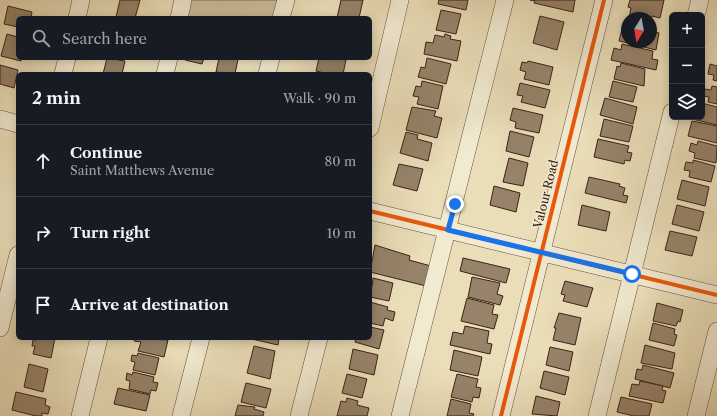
<!DOCTYPE html>
<html lang="en">
<head>
<meta charset="utf-8">
<style>
	body { margin:0; font-family:"Libre Caslon Text",serif; background:#242831; color:#f1f3f6 }
	.controls { position:absolute; right:12px; top:12px; display:grid; overflow:hidden; border-radius:6px; box-shadow:0 2px 10px #0003 }
	.controls button { width:36px; height:36px; display:grid; place-items:center; padding:0; border:0; border-bottom:1px solid #363941; background:#171b24; color:#f1f3f6; font:20px sans-serif }
	.compass { position:absolute; left:621px; top:12px; width:36px; height:36px; border-radius:50%; background:#171b24; box-shadow:0 2px 10px #0003; rotate:191deg }
	.stop { position:absolute; width:12px; height:12px; margin:-9px; border:3px solid #1a73e8; border-radius:50%; background:#fff }
	.stop.end { background:#1a73e8; border-color:#fff; box-shadow:0 1px 4px #0008 }
	.list { margin:0; padding:0; list-style:none }
	h2 { display:flex; justify-content:space-between; align-items:center; height:52px; margin:0; padding:0 16px; font-size:17px }
	h2 small { font-size:13px; font-weight:400; color:#9ea1a6 }
	.list li { display:grid; grid-template-columns:26px 1fr auto; gap:12px; align-items:center; box-sizing:border-box; height:72px; padding:0 16px; border-top:1px solid #363941 }
	.list b { display:block; font-size:15px; white-space:nowrap }
	.list p { margin:0; font-size:13px; white-space:nowrap; color:#9ea1a6 }
	.list em { font-size:13px; font-style:normal; color:#9ea1a6 }
	.icon { flex:none; width:22px; height:22px; fill:none; stroke:currentColor; stroke-width:2; stroke-linecap:round; stroke-linejoin:round }
	.map { position:relative; flex:none; width:717px; height:416px; overflow:hidden }
	.search { position:absolute; background:#171b24; box-shadow:0 2px 10px #0003; left:16px; top:16px; width:356px; height:44px; display:flex; align-items:center; gap:10px; box-sizing:border-box; padding:0 14px; border-radius:6px; color:#9ea1a6; font-size:15px }
	.panel { position:absolute; background:#171b24; box-shadow:0 2px 10px #0003; left:16px; top:72px; width:356px; height:268px; border-radius:6px }
	.map>svg:first-child { display:block }
</style>
</head>
<body>
<div class="map">
<svg width="717" height="416" viewBox="0 0 717 416">
	<rect width="100%" height="100%" fill="#eadeb8"/>
	<filter id="stains"><feTurbulence type="fractalNoise" baseFrequency=".005" numOctaves="4"/><feColorMatrix values="0 0 0 0 .2 0 0 0 0 .09 0 0 0 0 .02 0 0 0 .5 -.17"/></filter>
	<radialGradient id="worn" r=".72"><stop offset=".6" stop-color="#630" stop-opacity="0"/><stop offset="1" stop-color="#630" stop-opacity=".3"/></radialGradient>
	<path fill="#ccbe9c" stroke="#847059" d="M190,0H278L273,18H185Z"/>
	<g fill="#96836a" stroke="#3b2116">
		<path d="M120,0H140L135,18L116,17Z"/>
		<path d="M341,0H363L359,18H337Z"/>
		<path d="M439,0H468L466,10L438,4Z"/>
		<path d="M530,0H575L573,12L534,3L535,1Z"/>
		<path d="M630,0H664L660,18L652,16L651,21V18H629L631,8L628,7Z"/>
		<path d="M8,6L32,12L31,18H18V27L4,24Z"/>
		<path d="M441,10L461,14L456,34L436,30Z"/>
		<path d="M540,16L564,22L557,50L533,43Z"/>
		<path d="M623,25L627,26V42H651V31L659,33L656,50L619,41Z"/>
		<path d="M7,34L18,37V58H21V61L1,56Z"/>
		<path d="M445,34L451,36L450,39L461,41L457,61L424,54L426,42L433,43L435,35L444,37Z"/>
		<path d="M622,44L653,51L652,59L658,60L656,70L611,60L614,48L621,50Z"/>
		<path d="M107,58L125,61L122,74H103Z"/>
		<path d="M186,58H204L202,64L185,60Z"/>
		<path d="M219,58L238,59L235,74L216,72Z"/>
		<path d="M319,58H336L346,60L343,74H328L316,71Z"/>
		<path d="M427,58L451,64L446,84L418,77L421,67L425,68Z"/>
		<path d="M528,61L553,67L549,85L524,79L526,72L520,70L522,62L527,63Z"/>
		<path d="M621,63L645,69L644,86L614,79L617,66L620,67Z"/>
		<path d="M710,64L717,66V81L713,80L714,75L708,74Z"/>
		<path d="M0,65L18,70L14,88L0,84Z"/>
		<path d="M422,81L443,86L438,109L417,104L419,97L413,96L416,86L421,87Z"/>
		<path d="M613,81L637,87L633,102L609,97Z"/>
		<path d="M520,83L550,90L545,108L521,102L523,96L517,95Z"/>
		<path d="M712,86L717,87V104L708,102L709,97L703,96L704,89L711,90Z"/>
		<path d="M605,98L637,107L633,124L600,115Z"/>
		<path d="M702,103L717,107V125L692,119V117H702Z"/>
		<path d="M412,107L436,111L434,116L442,118L437,138L406,130Z"/>
		<path d="M513,108L543,115L539,133L515,128L516,122L510,120Z"/>
		<path d="M604,119L633,126L629,142L600,136Z"/>
		<path d="M692,121L717,126V143L688,136Z"/>
		<path d="M510,131L534,137L529,157L506,151Z"/>
		<path d="M406,132L418,135L417,139L432,143L428,161L400,153Z"/>
		<path d="M598,139L629,146L627,152L632,153L630,161L625,160L624,164L594,157Z"/>
		<path d="M698,141L717,146L716,163L694,158L695,153L689,151L691,143L697,145Z"/>
		<path d="M509,158L528,163L523,186L503,182Z"/>
		<path d="M693,160L715,166L711,182L689,177L690,171L684,170L686,162L693,163Z"/>
		<path d="M399,164L423,169L417,191L393,185Z"/>
		<path d="M589,177L620,184L619,186L625,188L623,195L628,196L626,203L585,193Z"/>
		<path d="M682,180L709,187L705,206L677,199Z"/>
		<path d="M494,186L520,193L516,212L490,205Z"/>
		<path d="M582,205L610,212L606,231L578,225Z"/>
		<path d="M677,205L704,212L699,231L672,224Z"/>
		<path d="M670,231L697,237L692,256L665,250Z"/>
		<path d="M375,245L410,256L409,260L431,266L426,286L370,272Z"/>
		<path d="M463,258L510,269L506,283L460,271Z"/>
		<path d="M472,277L500,283L497,294L503,296L500,305L468,297Z"/>
		<path d="M373,278L393,283L389,301L370,297V286L372,287Z"/>
		<path d="M565,281L593,288L587,307L563,301L565,295L561,294Z"/>
		<path d="M467,298L494,305L492,314L498,315L494,329L461,321Z"/>
		<path d="M370,302L388,307L387,310L395,312L393,321L385,318L383,326L370,323Z"/>
		<path d="M657,303L683,310L680,322L678,321L676,326L653,321Z"/>
		<path d="M559,313L581,318L575,345L553,340L556,328H554Z"/>
		<path d="M653,323L675,329L674,334L677,335L674,346L649,340Z"/>
		<path d="M465,326L489,331L487,343L492,344L490,354L450,345L453,332L463,334Z"/>
		<path d="M370,327L384,330L379,349L355,342L356,338H370Z"/>
		<path d="M36,338H55L51,358L33,354L35,346H32L33,340H36Z"/>
		<path d="M135,338L168,340L164,357L138,351L141,342L134,341Z"/>
		<path d="M247,338H279L278,345Z"/>
		<path d="M645,345L675,353L672,369L641,363Z"/>
		<path d="M254,346L275,351L270,379L247,373Z"/>
		<path d="M550,347L573,352L569,371L546,365Z"/>
		<path d="M353,349L378,355L374,375L349,369Z"/>
		<path d="M454,350L482,357L478,376L450,370Z"/>
		<path d="M138,353L159,358L155,375L133,370L135,362L131,361L132,355L137,356Z"/>
		<path d="M29,364L48,369L43,392L24,387Z"/>
		<path d="M643,365L674,373L670,388L635,379L637,369L642,370Z"/>
		<path d="M544,371L569,377L565,395L540,388Z"/>
		<path d="M133,372L154,377L153,382L158,383L156,391L151,390L150,394L129,389L130,381L126,380L127,373L132,375Z"/>
		<path d="M347,374L367,379L362,398L342,393Z"/>
		<path d="M457,374L478,379L476,387L481,388L479,398L473,397L472,402L451,397Z"/>
		<path d="M640,381L663,386L662,390L666,391L663,403L629,396L632,384L639,385Z"/>
		<path d="M246,383L271,389L266,408L241,402Z"/>
		<path d="M118,388L150,395L146,411L114,404Z"/>
		<path d="M16,392L46,399L45,405L50,407L48,414L42,413V416H36L12,410Z"/>
		<path d="M536,396L560,402L557,416L532,414Z"/>
		<path d="M621,397L652,404L649,416H634L617,412Z"/>
		<path d="M347,398L358,401L357,405L369,408L367,416H337L341,401L346,402Z"/>
		<path d="M451,399L471,404L469,413L474,414L473,416H447Z"/>
		<path d="M238,405L255,407L254,409L264,412L263,416H235Z"/>
	</g>
	<g fill="none" stroke-linecap="round" stroke-linejoin="round">
		<defs>
			<g id="minor">
				<path d="M696,15L700,0"/>
				<path d="M77,18L81,0"/>
				<path d="M179,18L183,0"/>
				<path d="M281,18L286,0"/>
				<path d="M63,74L67,58"/>
				<path d="M165,74L169,58"/>
				<path d="M267,74L271,58"/>
				<path d="M0,119L18,124"/>
				<path d="M370,128L400,0"/>
				<path d="M370,211L717,295"/>
				<path d="M0,328L18,255"/>
				<path d="M80,416L99,338"/>
				<path d="M181,416L201,338"/>
				<path d="M299,416L319,338"/>
				<path d="M400,416L505,0"/>
				<path d="M501,416L604,0"/>
				<path d="M597,416L672,112"/>
				<path d="M696,416L717,331"/>
			</g>
		</defs>
		<use href="#minor" stroke="#67503e" stroke-width="18"/>
		<use href="#minor" stroke="#f1ead1" stroke-width="17"/>
		<defs>
			<g id="cycleway">
				<path d="M370,211L717,295"/>
				<path d="M501,416L604,0"/>
			</g>
		</defs>
		<use href="#cycleway" stroke="#f1ead1" stroke-width="6"/>
		<use href="#cycleway" stroke="#e8590c" stroke-width="4"/>
	</g>
	<g fill="none" stroke-linecap="round" stroke-linejoin="round">
		<path stroke="#1a73e8" stroke-width="5" d="M455,204L448,230L632,274"/>
	</g>
	<g text-anchor="middle" stroke-width="3" stroke-linejoin="round" paint-order="stroke">
		<g font-size="12" fill="#3b2116" stroke="#f1ead1">
			<text transform="translate(546 194) rotate(-76)" y="4">Valour Road</text>
		</g>
	</g>
	<rect width="100%" height="100%" filter="url(#stains)"/>
	<rect width="100%" height="100%" fill="url(#worn)"/>
</svg>
<div class="controls">
<button>+</button>
<button>−</button>
<button><svg class="icon" aria-label="layers" viewBox="0 0 24 24"><path d="M12 4l9 5-9 5-9-5zM3 14l9 5 9-5"/></svg></button>
</div>
<svg class="compass" viewBox="-18 -18 36 36"><path d="M0-13l5 13h-10z" fill="#e53935"/><path d="M0 13l5-13h-10z" fill="#9ea1a6"/></svg>
<div class="stop" style="left:632px;top:274px"></div>
<div class="stop end" style="left:455px;top:204px"></div>
<div class="search"><svg class="icon" aria-label="search" viewBox="0 0 24 24"><circle cx="10" cy="10" r="6"/><path d="M15 15l6 6"/></svg>Search here</div>
<section class="panel">
<h2>2 min<small>Walk · 90 m</small></h2>
<ul class="list">
<li><svg class="icon" aria-label="ahead" viewBox="0 0 24 24"><path d="M12 20V5M6 11l6-6 6 6"/></svg><div><b>Continue</b><p>Saint Matthews Avenue</p></div><em>80 m</em></li>
<li><svg class="icon" aria-label="right" viewBox="0 0 24 24"><path d="M7 20v-9h11M14 6l5 5-5 5"/></svg><div><b>Turn right</b></div><em>10 m</em></li>
<li><svg class="icon" aria-label="arrive" viewBox="0 0 24 24"><path d="M6 21V4h12l-3 4 3 4H6"/></svg><div><b>Arrive at destination</b></div></li>
</ul>
</section>
</div>
</body>
</html>
